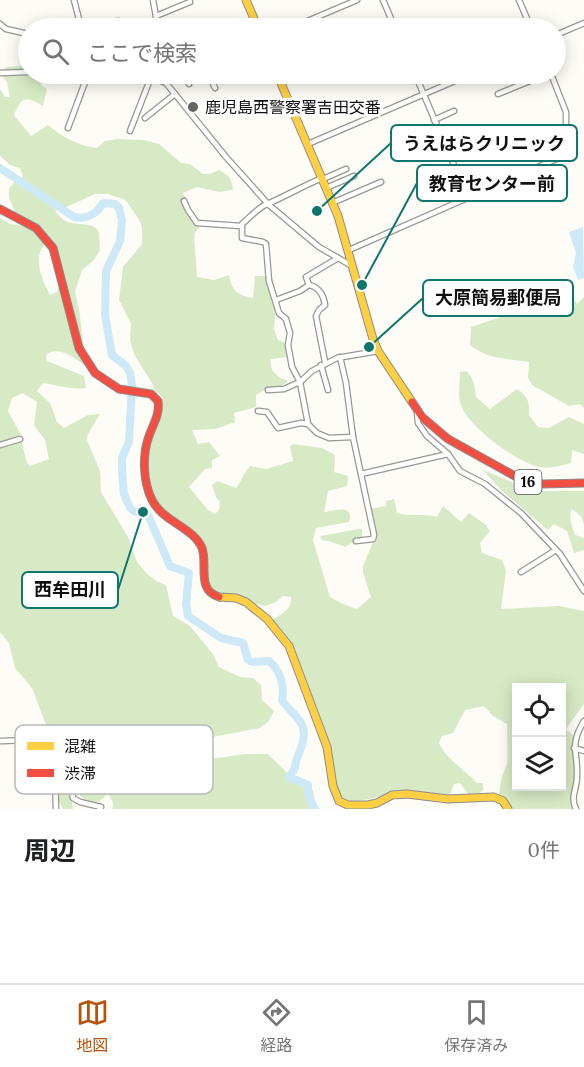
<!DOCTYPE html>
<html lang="ja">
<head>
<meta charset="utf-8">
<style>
	body { margin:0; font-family:Lora,"Noto Sans JP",serif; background:#f2f2f2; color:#202124 }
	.controls { position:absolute; right:18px; bottom:18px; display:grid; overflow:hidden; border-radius:0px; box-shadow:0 3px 15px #0003 }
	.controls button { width:54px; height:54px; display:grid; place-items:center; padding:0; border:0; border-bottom:2px solid #e0e0e0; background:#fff; color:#202124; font:30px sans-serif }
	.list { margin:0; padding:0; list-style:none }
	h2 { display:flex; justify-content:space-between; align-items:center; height:78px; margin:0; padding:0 24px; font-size:26px }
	h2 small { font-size:20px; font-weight:400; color:#757577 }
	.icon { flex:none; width:33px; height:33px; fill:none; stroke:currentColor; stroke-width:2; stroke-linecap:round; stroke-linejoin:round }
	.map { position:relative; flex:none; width:584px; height:809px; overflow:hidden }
	.search { position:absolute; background:#fff; box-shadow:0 3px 15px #0003; left:18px; right:18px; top:18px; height:66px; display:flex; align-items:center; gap:15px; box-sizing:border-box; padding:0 21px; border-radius:33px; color:#757577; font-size:22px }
	.sheet { height:174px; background:#fff }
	nav { display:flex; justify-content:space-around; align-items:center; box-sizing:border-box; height:84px; border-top:2px solid #e0e0e0; background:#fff; font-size:16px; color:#757577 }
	nav a { display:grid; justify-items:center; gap:3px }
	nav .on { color:#b45309 }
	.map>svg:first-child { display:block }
</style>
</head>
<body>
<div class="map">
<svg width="584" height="809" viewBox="0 0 584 809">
	<rect width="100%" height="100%" fill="#fdfcf7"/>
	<g fill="#d8eac5" fill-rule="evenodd">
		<path d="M28,64V74H37L41,85L47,89L43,106C26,96 22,96 14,115L31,136L48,125C62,137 79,146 97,148L105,141L117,139L144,140L159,144L181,163L190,164L203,174H210L219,170C229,175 232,179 233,190L219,192L197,187L183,193L196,218L199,228L194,234L197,277L214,280L229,275C232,291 237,295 253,298L255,276H269L273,279L277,297L274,329L278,340L288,344V357L270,359L272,370L279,377L288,381C278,391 268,387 256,395V407L234,413L235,422L216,429L192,430L198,444L209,442L220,456L212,460V468L205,469L189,487L208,510L215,514L219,510L220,502L216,497L212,485L217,481L236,488C241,482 243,474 250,466L266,469L293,461L290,446L293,444L322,448L335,455L334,472L348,476L347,486L328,491L324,512C334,511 355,503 349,522L316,528L313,540L330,597L343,604L357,609L371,597L363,573V566L376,535L370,509L386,506V501L394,499L397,513C412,517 425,513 437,517L443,506L461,522L469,513L486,525L490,531L480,543L482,553L502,560L506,571L501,609L559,606L584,611V704L566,729L574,736C572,750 575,761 575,775C575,788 569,797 574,809H510L499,796C500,784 502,774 507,764C508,761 507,729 507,724L493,716L484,706L465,710L453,733L442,736L439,743C448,761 464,769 477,783H483V790L479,794L469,795L460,783L454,784L449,797C434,795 417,791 402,792C382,793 354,809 337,795L328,744L293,650L271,620C281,615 292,610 291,597L283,596L276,602L265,606L220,596L212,592L209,587L203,548L160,509L150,490L148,445L161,414L163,398L154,390L153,385L134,354L130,340L131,324L119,300L123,267L142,244V227L139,220L127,202L123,199L108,194H95L64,208L55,210C58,214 61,219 66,221C77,227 92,220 99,232L100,250L94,260L82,270L75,292L79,309L84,348L93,366L85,356L53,246C43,231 33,223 16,215C10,197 0,189 23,177L20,168L10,165L0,156V89L5,97H10L7,82L1,74L6,67L22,66ZM516,688H562V786H516Z"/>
		<path d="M0,218L10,224L31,227L47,242C31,256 42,279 50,295L57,292L59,285L77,349L88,368C77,360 60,344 46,355L47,361L84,376L86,388C71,390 57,385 43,383L37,391L50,403L57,422L64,428L88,415L100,414L88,434L87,440L100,471L101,492L128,537L137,562L147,574L158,582L166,585L173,616L190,626L213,654L219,667L240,677L253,678L261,685L262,700L274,711L269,721L260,728L202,739L172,741L150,752L134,753L135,763L145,776H166L198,761L245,754H268L300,786L313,790L316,809H113V803L108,794L98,802L91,803L80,796L84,770L78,766L69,744L52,741L32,688L15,668L9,643L0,632V446L21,440L27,463L30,466L49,459L45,440L34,425L37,402L23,393L12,398L8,411L21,435L0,444Z"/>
		<path d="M570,294L577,304L584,297V408L580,404L569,406L532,385L528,378L529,362C509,359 486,359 470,345L471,327Z"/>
		<path d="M466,371C474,378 475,387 476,397L490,409L517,389C528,396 530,403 529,415L538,427L549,428L569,417L584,424V454L572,450L571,463C561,466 550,469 539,467C517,462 472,429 462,408C457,399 460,382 460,372Z"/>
		<path d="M483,470L519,485L544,491H584V525L581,516L572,509C568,518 572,526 575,535L584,538V550L574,553L567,531L554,524L548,530L502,491Z"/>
		<path d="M358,529H362V537L345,547L329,541H324L320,538L321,536Z"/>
		<path d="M57,787L65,788L70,791L73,809H63L57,797Z"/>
	</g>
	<path fill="#cde8f7" d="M583,227L584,278L578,280L573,267L576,253L569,232Z"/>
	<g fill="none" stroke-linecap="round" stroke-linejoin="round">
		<path stroke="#cde8f7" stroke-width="8" d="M0,168L74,217C86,220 97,214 103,203L115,204L119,208L122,220L120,241L106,271L105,315L112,355L126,366L130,373L132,385L129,442L122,458V473L124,494L130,508L135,512H143L148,515L170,566L189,573L186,604L188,616L221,638L243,643L248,660L252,662L269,661C280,670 285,686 282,700C292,716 310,721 302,745C300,753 295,759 295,768L289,777L308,785V795L315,809"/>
		<defs>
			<g id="street">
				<path d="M74,0L79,19V28"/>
				<path d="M153,0L158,28"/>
				<path d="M383,0L395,28"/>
				<path d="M519,0L531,28"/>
				<path d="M156,16L190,2"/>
				<path d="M0,24L6,29L28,34"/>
				<path d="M95,28V26L118,21"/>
				<path d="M291,28L357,0"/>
				<path d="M556,35L584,23"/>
				<path d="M28,52V59"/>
				<path d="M0,73L28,72"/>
				<path d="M143,74L166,83L226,157L269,205L319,247L352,266"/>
				<path d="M166,74V83"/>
				<path d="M185,74L189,84"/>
				<path d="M208,74L215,88"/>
				<path d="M415,74L468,198"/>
				<path d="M167,80L185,74"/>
				<path d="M498,94L547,74"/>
				<path d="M145,118L175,94"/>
				<path d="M434,120L454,111"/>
				<path d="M68,128L88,74"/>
				<path d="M130,131L151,77"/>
				<path d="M308,144L471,74"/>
				<path d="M446,146L475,133"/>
				<path d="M322,178C303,186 284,197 265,205C257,209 248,219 242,224V238L263,242L266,244L269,281L279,313L286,319L290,333L288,345L292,367L300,382L308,424L317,433L329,438L353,437"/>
				<path d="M323,179L346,169"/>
				<path d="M326,188L354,176"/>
				<path d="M184,201L188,210L197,223L241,226"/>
				<path d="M332,203L381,182"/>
				<path d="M349,250L563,156L566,151V112L551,74"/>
				<path d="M276,300L300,291L309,285"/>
				<path d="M340,357L346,383L353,437L374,535L373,539L356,541"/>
				<path d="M325,362L316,316L319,310L325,305C324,296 319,287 309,285L306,277L338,258"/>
				<path d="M321,365L328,390"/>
				<path d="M268,390L284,389L300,382L312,371L337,358L378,351"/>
				<path d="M258,411L267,412L278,428L301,423L308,424"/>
				<path d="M417,413L418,423L427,436L448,454L460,471L485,484L521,513L560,554L584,591"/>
				<path d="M0,445L20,439"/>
				<path d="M361,474L448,454"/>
				<path d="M521,572L556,550"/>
				<path d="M0,741C11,741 24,739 34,743C58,754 55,788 56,809"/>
				<path d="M574,748L584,751"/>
				<path d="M48,756L52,757L58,768L60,785L66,784L72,771L71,781L73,798L80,802L101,807L100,809"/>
				<path d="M576,809C570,797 577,789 577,776C578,751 569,746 584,721"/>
			</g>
			<g id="slow">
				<path d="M246,0L258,28"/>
				<path d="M277,74L338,216L373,339L378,351L412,402"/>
				<path d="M219,597L236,598L246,602L267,619L289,646L327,747L333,786L339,801L348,805H368L377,803L392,795L407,794L448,799L494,797L503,801L508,809"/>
			</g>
			<g id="jam">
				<path d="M0,209L36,228L53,248L79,348L95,373L119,389L151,394L158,401C160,415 153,424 149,436C142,455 143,482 152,500C163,522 193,527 202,548C208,565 196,590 219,597"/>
				<path d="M412,402L422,417L448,439L522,480L541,484L584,483"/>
			</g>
		</defs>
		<use href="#street" stroke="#979795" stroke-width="7"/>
		<use href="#slow" stroke="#8e8d8b" stroke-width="9"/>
		<use href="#jam" stroke="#8e8d8b" stroke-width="9"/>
		<use href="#street" stroke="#fffffe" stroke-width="4.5"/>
		<use href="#slow" stroke="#ffcf43" stroke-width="7"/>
		<use href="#jam" stroke="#f24e42" stroke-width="7"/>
	</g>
	<circle fill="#646362" stroke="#fff" stroke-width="2" cx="193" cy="107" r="6"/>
	<g text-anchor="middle" stroke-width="6" stroke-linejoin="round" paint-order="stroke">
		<rect fill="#fff" stroke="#585858" stroke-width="1.5" x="514.5" y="470" width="27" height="24" rx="4.5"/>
		<g font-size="15" font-weight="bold" fill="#111">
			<text x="528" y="487">16</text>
		</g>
		<g font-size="16" fill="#111" stroke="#fff" text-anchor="start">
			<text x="205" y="113">鹿児島西警察署吉田交番</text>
		</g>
	</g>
	<rect x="15" y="725" width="198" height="69" rx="9" fill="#fff" stroke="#b8b8b8" stroke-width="1.5"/>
	<rect x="27" y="742" width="27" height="8" fill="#ffcf43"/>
	<rect x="27" y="769" width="27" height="8" fill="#f24e42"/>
	<g font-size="16" fill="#111">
		<text x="64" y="752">混雑</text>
		<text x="64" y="779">渋滞</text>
	</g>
	<path fill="none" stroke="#0f766e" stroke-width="2" d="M317 211L391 143M362 285L417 183M369 347L423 298M143 512L118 590"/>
	<g fill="#0f766e" stroke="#fff" stroke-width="2">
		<circle cx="317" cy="211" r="6"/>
		<circle cx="362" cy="285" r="6"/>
		<circle cx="369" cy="347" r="6"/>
		<circle cx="143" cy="512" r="6"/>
	</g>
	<g fill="#fff" stroke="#0f766e" stroke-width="2">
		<rect x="391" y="125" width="186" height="36" rx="6"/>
		<rect x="417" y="165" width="150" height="36" rx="6"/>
		<rect x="423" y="280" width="150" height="36" rx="6"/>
		<rect x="22" y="572" width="96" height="36" rx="6"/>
	</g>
	<g font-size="18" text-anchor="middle" font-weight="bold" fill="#111">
		<text x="484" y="150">うえはらクリニック</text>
		<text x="492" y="190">教育センター前</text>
		<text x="498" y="304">大原簡易郵便局</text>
		<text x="70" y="596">西牟田川</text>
	</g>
</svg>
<div class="controls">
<button><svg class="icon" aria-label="locate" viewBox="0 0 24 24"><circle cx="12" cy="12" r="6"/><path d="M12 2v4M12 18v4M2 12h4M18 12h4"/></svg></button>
<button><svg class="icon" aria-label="layers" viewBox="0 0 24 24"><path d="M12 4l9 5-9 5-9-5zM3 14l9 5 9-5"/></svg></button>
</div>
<div class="search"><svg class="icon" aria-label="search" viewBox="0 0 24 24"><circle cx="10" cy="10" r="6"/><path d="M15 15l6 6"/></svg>ここで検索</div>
</div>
<section class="sheet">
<h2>周辺<small>0件</small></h2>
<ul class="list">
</ul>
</section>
<nav>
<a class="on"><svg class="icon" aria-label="map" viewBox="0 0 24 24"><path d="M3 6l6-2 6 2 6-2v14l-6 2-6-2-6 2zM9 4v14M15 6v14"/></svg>地図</a>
<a><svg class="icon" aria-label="directions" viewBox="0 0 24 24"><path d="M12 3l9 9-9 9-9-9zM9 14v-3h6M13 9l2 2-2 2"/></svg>経路</a>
<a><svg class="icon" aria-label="saved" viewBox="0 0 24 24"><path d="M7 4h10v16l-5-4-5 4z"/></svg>保存済み</a>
</nav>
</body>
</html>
